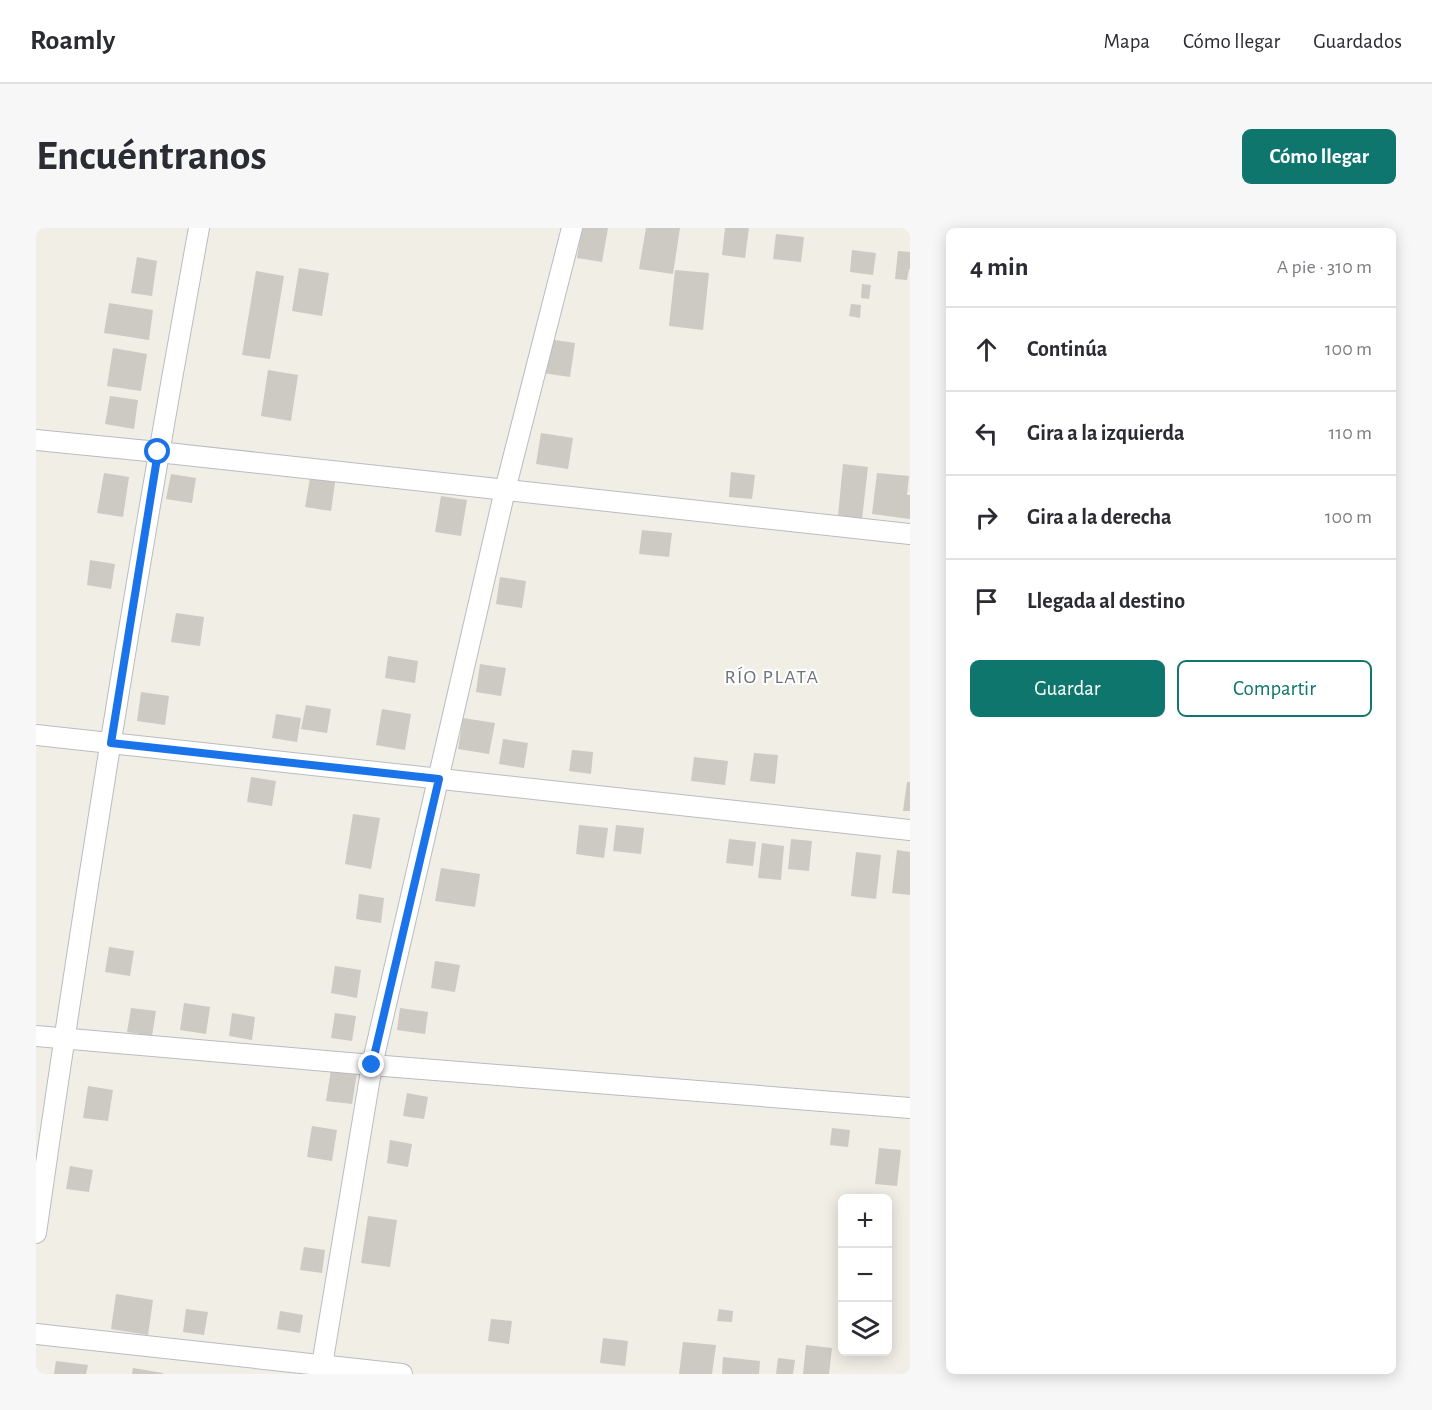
<!DOCTYPE html>
<html lang="es">
<head>
<meta charset="utf-8">
<style>
	body { margin:0; font-family:"Alegreya Sans",sans-serif; background:#f7f7f7; color:#2b2b33 }
	.controls { position:absolute; right:18px; bottom:18px; display:grid; overflow:hidden; border-radius:9px; box-shadow:0 3px 15px #0003 }
	.controls button { width:54px; height:54px; display:grid; place-items:center; padding:0; border:0; border-bottom:2px solid #e1e1e2; background:#fff; color:#2b2b33; font:30px sans-serif }
	.stop { position:absolute; width:18px; height:18px; margin:-14px; border:4px solid #1a73e8; border-radius:50%; background:#fff }
	.stop.end { background:#1a73e8; border-color:#fff; box-shadow:0 2px 6px #0008 }
	.list { margin:0; padding:0; list-style:none }
	h2 { display:flex; justify-content:space-between; align-items:center; height:78px; margin:0; padding:0 24px; font-size:26px }
	h2 small { font-size:20px; font-weight:400; color:#7c7c81 }
	.list li { display:grid; grid-template-columns:39px 1fr auto; gap:18px; align-items:center; box-sizing:border-box; height:84px; padding:0 24px; border-top:2px solid #e1e1e2 }
	.list b { display:block; font-size:22px; white-space:nowrap }
	.list em { font-size:20px; font-style:normal; color:#7c7c81 }
	.actions { display:flex; gap:12px; padding:18px 24px }
	.actions a { flex:1; padding:14px 0; border:2px solid #0f766e; border-radius:9px; text-align:center; font-size:21px; color:#0f766e }
	.actions .main { background:#0f766e; color:#fff }
	.icon { flex:none; width:33px; height:33px; fill:none; stroke:currentColor; stroke-width:2; stroke-linecap:round; stroke-linejoin:round }
	.map { position:relative; flex:none; width:874px; height:1146px; overflow:hidden; border-radius:9px }
	header { display:flex; align-items:center; gap:36px; box-sizing:border-box; height:84px; padding:0 30px; background:#fff; border-bottom:2px solid #e1e1e2 }
	header strong { font-size:28px }
	nav { display:flex; gap:33px; margin-inline-start:auto; font-size:21px }
	.intro { display:flex; align-items:center; justify-content:space-between; box-sizing:border-box; height:144px; padding:0 36px }
	h1 { margin:0; font-size:42px }
	.button { padding:15px 27px; border-radius:9px; background:#0f766e; color:#fff; font-size:21px; font-weight:700 }
	main { display:flex; gap:36px; padding:0 36px }
	aside { flex:1; background:#fff; border-radius:9px; box-shadow:0 3px 15px #0003 }
	.map>svg:first-child { display:block }
</style>
</head>
<body>
<header>
<strong>Roamly</strong>
<nav><a>Mapa</a><a>Cómo llegar</a><a>Guardados</a></nav>
</header>
<div class="intro"><h1>Encuéntranos</h1><a class="button">Cómo llegar</a></div>
<main>
<div class="map">
<svg width="874" height="1146" viewBox="0 0 874 1146">
	<rect width="100%" height="100%" fill="#f1eee6"/>
	<g fill="#cdc9c3">
		<path d="M546,0H572L566,34L541,30Z"/>
		<path d="M610,0H644L637,46L603,41Z"/>
		<path d="M689,0H713L709,30L686,27Z"/>
		<path d="M740,6L768,9L765,34L737,31Z"/>
		<path d="M816,22L840,25L837,47L814,44Z"/>
		<path d="M862,23L874,24V41H873L871,52L859,51Z"/>
		<path d="M101,29L121,33L116,68L95,65Z"/>
		<path d="M263,40L293,45L286,88L256,83Z"/>
		<path d="M639,42L673,45L667,102L633,98Z"/>
		<path d="M220,43L248,48L234,131L206,127Z"/>
		<path d="M826,56L835,57L833,71L825,70Z"/>
		<path d="M73,75L117,82L113,112L68,105Z"/>
		<path d="M815,76L825,77L824,90L813,88Z"/>
		<path d="M512,111L539,115L534,149L507,145Z"/>
		<path d="M77,120L111,126L105,163L71,158Z"/>
		<path d="M232,142L262,147L255,193L225,188Z"/>
		<path d="M74,168L102,172L98,201L69,196Z"/>
		<path d="M505,205L537,210L532,241L500,236Z"/>
		<path d="M807,236L832,239L826,291L802,288Z"/>
		<path d="M275,244L300,248L295,283L269,279Z"/>
		<path d="M695,244L719,247L716,271L693,269Z"/>
		<path d="M68,245L93,249L87,289L61,285Z"/>
		<path d="M841,245L873,248L871,267H874V291L836,286Z"/>
		<path d="M135,246L160,250L156,275L130,271Z"/>
		<path d="M405,268L431,272L425,308L399,304Z"/>
		<path d="M606,302L636,305L633,329L603,326Z"/>
		<path d="M54,332L79,336L75,361L51,357Z"/>
		<path d="M464,349L490,353L486,380L460,376Z"/>
		<path d="M140,385L168,389L164,418L135,414Z"/>
		<path d="M352,428L382,433L379,455L349,450Z"/>
		<path d="M444,436L470,440L465,468L440,464Z"/>
		<path d="M105,464L133,468L129,497L101,493Z"/>
		<path d="M270,477L295,481L291,505L265,501Z"/>
		<path d="M346,481L375,486L369,522L340,517Z"/>
		<path d="M240,486L265,490L261,514L236,510Z"/>
		<path d="M427,490L459,495L453,526L422,521Z"/>
		<path d="M467,511L492,515L488,540L463,536Z"/>
		<path d="M536,522L557,524L555,546L533,543Z"/>
		<path d="M718,525L742,527L739,556L714,553Z"/>
		<path d="M658,529L692,533L689,557L655,553Z"/>
		<path d="M215,549L240,553L236,578L211,574Z"/>
		<path d="M871,554H874V583H867Z"/>
		<path d="M317,586L344,590L335,641L309,636Z"/>
		<path d="M543,597L572,600L568,630L540,626Z"/>
		<path d="M580,597L608,600L605,626L577,623Z"/>
		<path d="M693,611L720,614L717,638L690,635Z"/>
		<path d="M755,611L776,613L773,643L752,641Z"/>
		<path d="M726,615L748,618L745,652L722,650Z"/>
		<path d="M861,622L874,624V667L856,665Z"/>
		<path d="M820,624L845,627L840,671L815,668Z"/>
		<path d="M405,640L444,646L439,679L399,673Z"/>
		<path d="M323,666L348,670L345,695L320,691Z"/>
		<path d="M73,719L98,723L94,748L69,744Z"/>
		<path d="M399,733L424,737L419,764L395,760Z"/>
		<path d="M299,738L325,742L321,770L295,765Z"/>
		<path d="M148,775L174,779L170,806L144,802Z"/>
		<path d="M95,780L120,783L116,808L91,804Z"/>
		<path d="M364,780L392,784L389,806L361,802Z"/>
		<path d="M196,785L219,789L216,812L193,808Z"/>
		<path d="M299,785L320,788L316,813L295,810Z"/>
		<path d="M295,841L321,845L316,876L290,873Z"/>
		<path d="M52,858L77,862L72,893L47,890Z"/>
		<path d="M371,865L392,869L388,891L367,888Z"/>
		<path d="M276,898L301,902L296,933L271,929Z"/>
		<path d="M796,900L814,902L812,919L794,917Z"/>
		<path d="M354,912L376,916L372,939L351,935Z"/>
		<path d="M843,920L865,922L861,958L839,956Z"/>
		<path d="M34,938L57,942L53,964L30,961Z"/>
		<path d="M332,988L361,992L354,1039L325,1035Z"/>
		<path d="M268,1019L289,1022L286,1045L264,1042Z"/>
		<path d="M80,1066L117,1072L112,1107L75,1101Z"/>
		<path d="M150,1081L172,1084L168,1107L147,1104Z"/>
		<path d="M683,1081L697,1083L696,1094L681,1093Z"/>
		<path d="M244,1083L267,1087L264,1105L241,1101Z"/>
		<path d="M455,1091L476,1093L473,1116L452,1113Z"/>
		<path d="M567,1110L592,1113L589,1138L564,1135Z"/>
		<path d="M647,1114L680,1117L676,1146H643Z"/>
		<path d="M770,1117L796,1120L793,1146H767Z"/>
		<path d="M687,1129L724,1133L723,1146H686Z"/>
		<path d="M742,1130L759,1132L757,1146H740Z"/>
		<path d="M20,1133L52,1137L50,1146H18Z"/>
		<path d="M97,1140L127,1145V1146H96Z"/>
	</g>
	<g fill="none" stroke-linecap="round" stroke-linejoin="round">
		<defs>
			<g id="minor">
				<path d="M0,212L122,224L874,306"/>
				<path d="M0,507L874,602"/>
				<path d="M0,808L336,837L874,880"/>
				<path d="M0,1005C48,669 102,334 163,0"/>
				<path d="M0,1106L366,1146"/>
				<path d="M286,1137L336,837L469,262L536,0"/>
			</g>
		</defs>
		<use href="#minor" stroke="#b8bcc1" stroke-width="22"/>
		<use href="#minor" stroke="#fff" stroke-width="20"/>
	</g>
	<g fill="none" stroke-linecap="round" stroke-linejoin="round">
		<path stroke="#1a73e8" stroke-width="8" d="M122,224L75,515L403,551L336,837"/>
	</g>
	<g text-anchor="middle" stroke-width="4.5" stroke-linejoin="round" paint-order="stroke">
		<g font-size="20" letter-spacing="1.5" fill="#6e757a" stroke="#fff">
			<text x="736" y="455">RÍO PLATA</text>
		</g>
	</g>
</svg>
<div class="controls">
<button>+</button>
<button>−</button>
<button><svg class="icon" aria-label="layers" viewBox="0 0 24 24"><path d="M12 4l9 5-9 5-9-5zM3 14l9 5 9-5"/></svg></button>
</div>
<div class="stop" style="left:122px;top:224px"></div>
<div class="stop end" style="left:336px;top:837px"></div>
</div>
<aside>
<h2>4 min<small>A pie · 310 m</small></h2>
<ul class="list">
<li><svg class="icon" aria-label="ahead" viewBox="0 0 24 24"><path d="M12 20V5M6 11l6-6 6 6"/></svg><div><b>Continúa</b></div><em>100 m</em></li>
<li><svg class="icon" aria-label="left" viewBox="0 0 24 24"><path d="M17 20v-9H6M10 6l-5 5 5 5"/></svg><div><b>Gira a la izquierda</b></div><em>110 m</em></li>
<li><svg class="icon" aria-label="right" viewBox="0 0 24 24"><path d="M7 20v-9h11M14 6l5 5-5 5"/></svg><div><b>Gira a la derecha</b></div><em>100 m</em></li>
<li><svg class="icon" aria-label="arrive" viewBox="0 0 24 24"><path d="M6 21V4h12l-3 4 3 4H6"/></svg><div><b>Llegada al destino</b></div></li>
</ul>
<div class="actions"><a class="main">Guardar</a><a>Compartir</a></div>
</aside>
</main>
</body>
</html>
